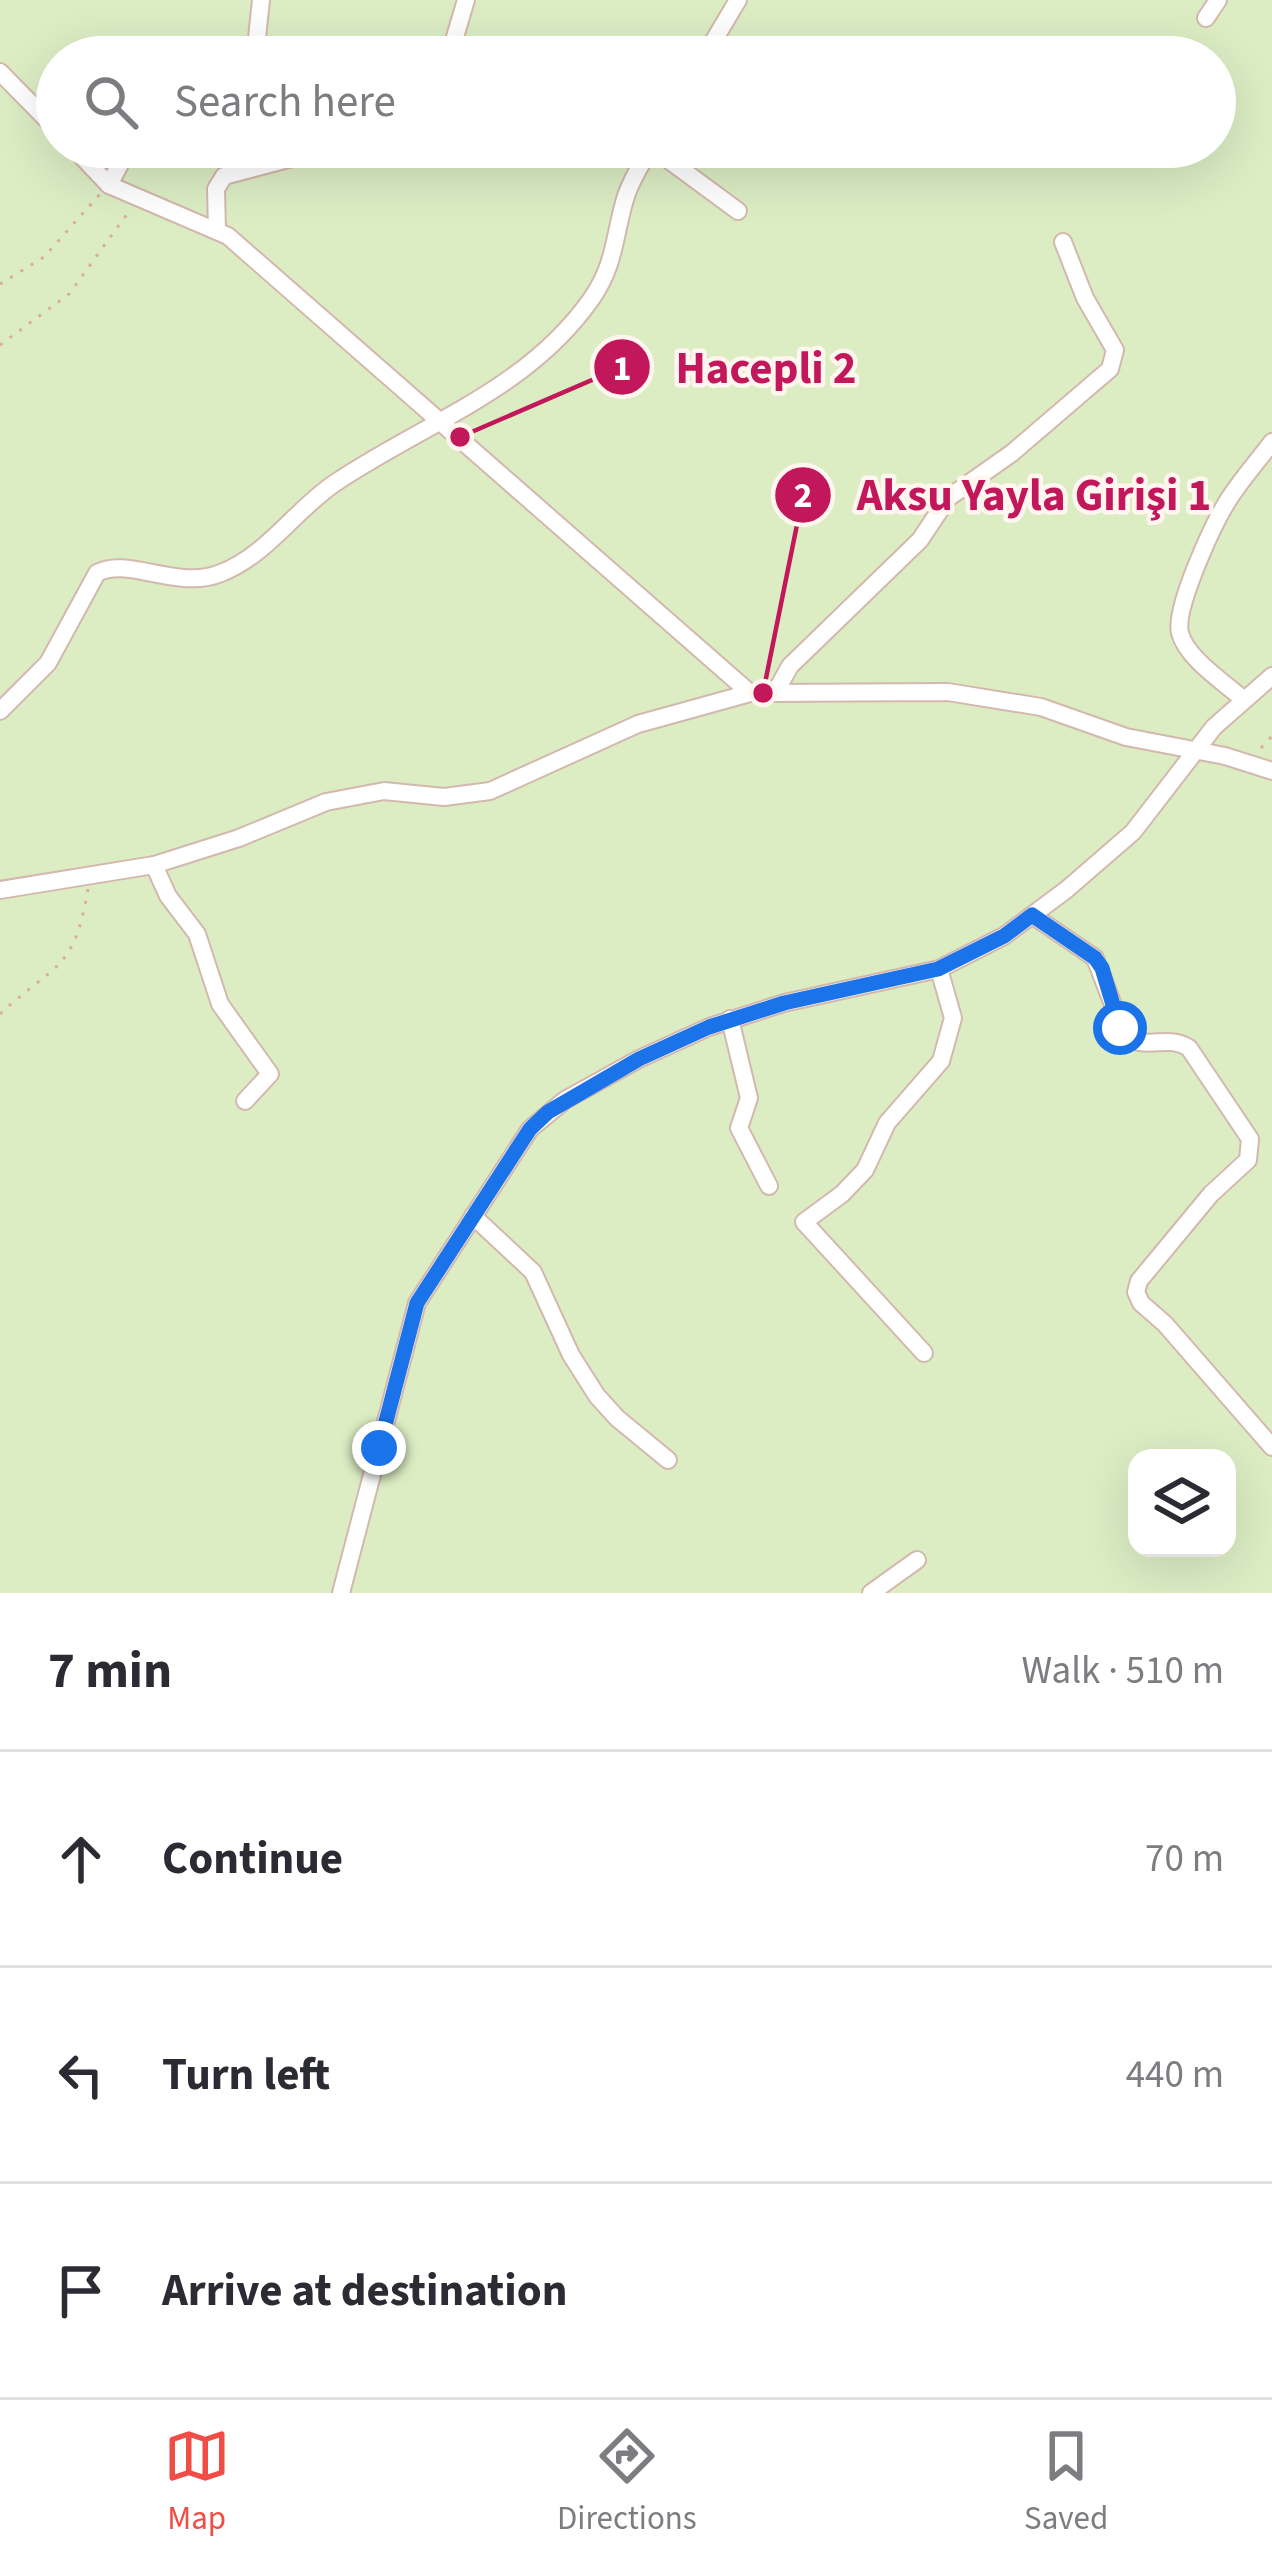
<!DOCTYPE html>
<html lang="en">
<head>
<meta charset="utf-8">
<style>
	body { margin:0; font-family:"Source Sans 3",sans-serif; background:#f7f7f7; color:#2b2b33 }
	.controls { position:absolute; right:36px; bottom:36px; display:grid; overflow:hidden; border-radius:24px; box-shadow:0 12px 48px #0002 }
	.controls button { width:108px; height:108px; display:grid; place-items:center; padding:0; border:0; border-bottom:3px solid #e1e1e2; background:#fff; color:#2b2b33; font:60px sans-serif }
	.stop { position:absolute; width:36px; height:36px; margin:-27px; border:9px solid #1a73e8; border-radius:50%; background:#fff }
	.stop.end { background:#1a73e8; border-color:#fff; box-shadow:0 3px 12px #0008 }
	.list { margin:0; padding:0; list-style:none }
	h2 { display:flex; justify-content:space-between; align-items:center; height:156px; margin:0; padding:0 48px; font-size:51px }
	h2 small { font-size:39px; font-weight:400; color:#7c7c81 }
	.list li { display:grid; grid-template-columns:78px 1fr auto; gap:36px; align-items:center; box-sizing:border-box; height:216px; padding:0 48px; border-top:3px solid #e1e1e2 }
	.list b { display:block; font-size:45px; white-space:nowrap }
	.list em { font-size:39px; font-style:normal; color:#7c7c81 }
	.icon { flex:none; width:66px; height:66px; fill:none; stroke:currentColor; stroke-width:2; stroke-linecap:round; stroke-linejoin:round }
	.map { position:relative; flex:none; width:1272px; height:1593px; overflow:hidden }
	.search { position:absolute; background:#fff; box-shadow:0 12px 48px #0002; left:36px; right:36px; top:36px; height:132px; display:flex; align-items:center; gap:30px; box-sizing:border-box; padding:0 42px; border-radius:66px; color:#7c7c81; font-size:45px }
	.sheet { height:804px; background:#fff }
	nav { display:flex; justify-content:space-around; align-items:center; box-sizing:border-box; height:168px; border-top:3px solid #e1e1e2; background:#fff; font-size:33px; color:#7c7c81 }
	nav a { display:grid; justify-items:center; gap:6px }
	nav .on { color:#ef4d45 }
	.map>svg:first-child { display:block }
</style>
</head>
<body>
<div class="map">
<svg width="1272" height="1593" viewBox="0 0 1272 1593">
	<rect width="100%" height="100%" fill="#fef1e7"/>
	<path fill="#dcedc4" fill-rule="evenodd" d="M0,0H1272V1593H0ZM57,57H1215V147H57ZM1137,1458H1227V1548H1137Z"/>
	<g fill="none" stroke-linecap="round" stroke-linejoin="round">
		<defs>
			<g id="minor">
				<path d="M1206,18L1218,0"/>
				<path d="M255,57L261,0"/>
				<path d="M449,57L466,0"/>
				<path d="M704,57L738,0"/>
				<path d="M0,72L57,130"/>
				<path d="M73,147L109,185L228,236L750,693"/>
				<path d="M651,147L738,211"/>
				<path d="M109,185L129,147"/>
				<path d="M217,231L216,189L224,176L334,147"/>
				<path d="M775,693L790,666L920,540L948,498L1012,453L1110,369L1115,350L1085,298L1063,242"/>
				<path d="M1244,700C1225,683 1187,659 1180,633C1174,608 1213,525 1227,502C1240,481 1257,462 1272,442"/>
				<path d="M0,711L48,663L97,573C128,556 177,591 221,573C267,555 295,510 335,483C424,423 528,390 592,298C616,263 614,234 626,196C632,178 642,163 651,147"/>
				<path d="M154,865L168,896L197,934L220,1004L270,1074L245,1101"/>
				<path d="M0,890L154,865L239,838L326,802L384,791L444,797L490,791L638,724L750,693L948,692L1041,707L1126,737L1225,756L1272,771"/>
				<path d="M1032,915L1095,958L1125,1036C1146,1051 1169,1034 1189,1048L1250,1139L1248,1160L1211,1194L1139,1281L1136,1292L1141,1303L1165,1324L1272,1447"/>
				<path d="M730,1019L749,1098L739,1128L769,1186"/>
				<path d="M473,1216L533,1272L571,1355L597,1396L617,1418L668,1460"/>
				<path d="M924,1353L804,1222L842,1194L865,1170L887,1123L941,1061L953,1018L939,969"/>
				<path d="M341,1593L417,1303L530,1129L565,1100L639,1059L709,1027L784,1003L939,969L1004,936L1066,890L1133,832L1214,727L1272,676"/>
				<path d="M871,1593L917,1560"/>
			</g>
		</defs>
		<use href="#minor" stroke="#d3b8ae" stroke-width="20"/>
		<g stroke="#dbac9f" stroke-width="3" stroke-dasharray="3 9" stroke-linecap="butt">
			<path d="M0,284L44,257L100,194"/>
			<path d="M0,345L69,294L130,210"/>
			<path d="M1261,748L1272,736"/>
			<path d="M0,1014C55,963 74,972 88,889"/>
		</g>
		<use href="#minor" stroke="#fff" stroke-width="16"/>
	</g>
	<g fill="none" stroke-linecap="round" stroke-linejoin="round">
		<path stroke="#1a73e8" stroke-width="15" d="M379,1448L417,1303L530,1129L548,1112L639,1059L709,1027L784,1003L938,969L1004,936L1032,915L1095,958L1102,968L1120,1028"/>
	</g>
	<path fill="none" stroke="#c2185b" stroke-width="4.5" d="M460 437L622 367M763 693L803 495"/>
	<g fill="#c2185b" stroke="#fff6ef" stroke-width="4.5">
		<circle cx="460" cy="437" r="12"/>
		<circle cx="763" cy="693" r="12"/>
		<circle cx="622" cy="367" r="30"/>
		<circle cx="803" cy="495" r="30"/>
	</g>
	<g font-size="36" text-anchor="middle" font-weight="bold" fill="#fff">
		<text x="622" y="380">1</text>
		<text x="803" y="507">2</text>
	</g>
	<g font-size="45" text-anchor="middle" font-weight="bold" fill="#c2185b" stroke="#fff6ef" stroke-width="9" stroke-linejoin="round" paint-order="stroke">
		<text x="766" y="383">Hacepli 2</text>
		<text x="1034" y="510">Aksu Yayla Girişi 1</text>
	</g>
</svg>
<div class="controls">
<button><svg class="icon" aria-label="layers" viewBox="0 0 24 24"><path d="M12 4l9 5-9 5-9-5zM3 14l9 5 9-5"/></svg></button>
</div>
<div class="stop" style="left:1120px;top:1028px"></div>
<div class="stop end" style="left:379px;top:1448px"></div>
<div class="search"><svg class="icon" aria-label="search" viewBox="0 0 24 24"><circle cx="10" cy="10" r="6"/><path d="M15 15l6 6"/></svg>Search here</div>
</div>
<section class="sheet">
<h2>7 min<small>Walk · 510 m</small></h2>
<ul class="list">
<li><svg class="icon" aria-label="ahead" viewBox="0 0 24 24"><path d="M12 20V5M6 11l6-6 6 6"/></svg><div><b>Continue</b></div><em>70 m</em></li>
<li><svg class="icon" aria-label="left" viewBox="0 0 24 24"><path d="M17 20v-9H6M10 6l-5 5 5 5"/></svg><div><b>Turn left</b></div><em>440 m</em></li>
<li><svg class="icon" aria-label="arrive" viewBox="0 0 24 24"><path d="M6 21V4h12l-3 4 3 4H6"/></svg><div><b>Arrive at destination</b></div></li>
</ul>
</section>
<nav>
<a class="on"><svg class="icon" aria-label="map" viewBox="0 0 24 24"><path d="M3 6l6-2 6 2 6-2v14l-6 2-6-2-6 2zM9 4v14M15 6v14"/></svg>Map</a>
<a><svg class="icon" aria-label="directions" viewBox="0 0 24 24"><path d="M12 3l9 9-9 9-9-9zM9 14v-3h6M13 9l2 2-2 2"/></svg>Directions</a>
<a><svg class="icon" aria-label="saved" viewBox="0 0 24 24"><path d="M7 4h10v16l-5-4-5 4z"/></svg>Saved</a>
</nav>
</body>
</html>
